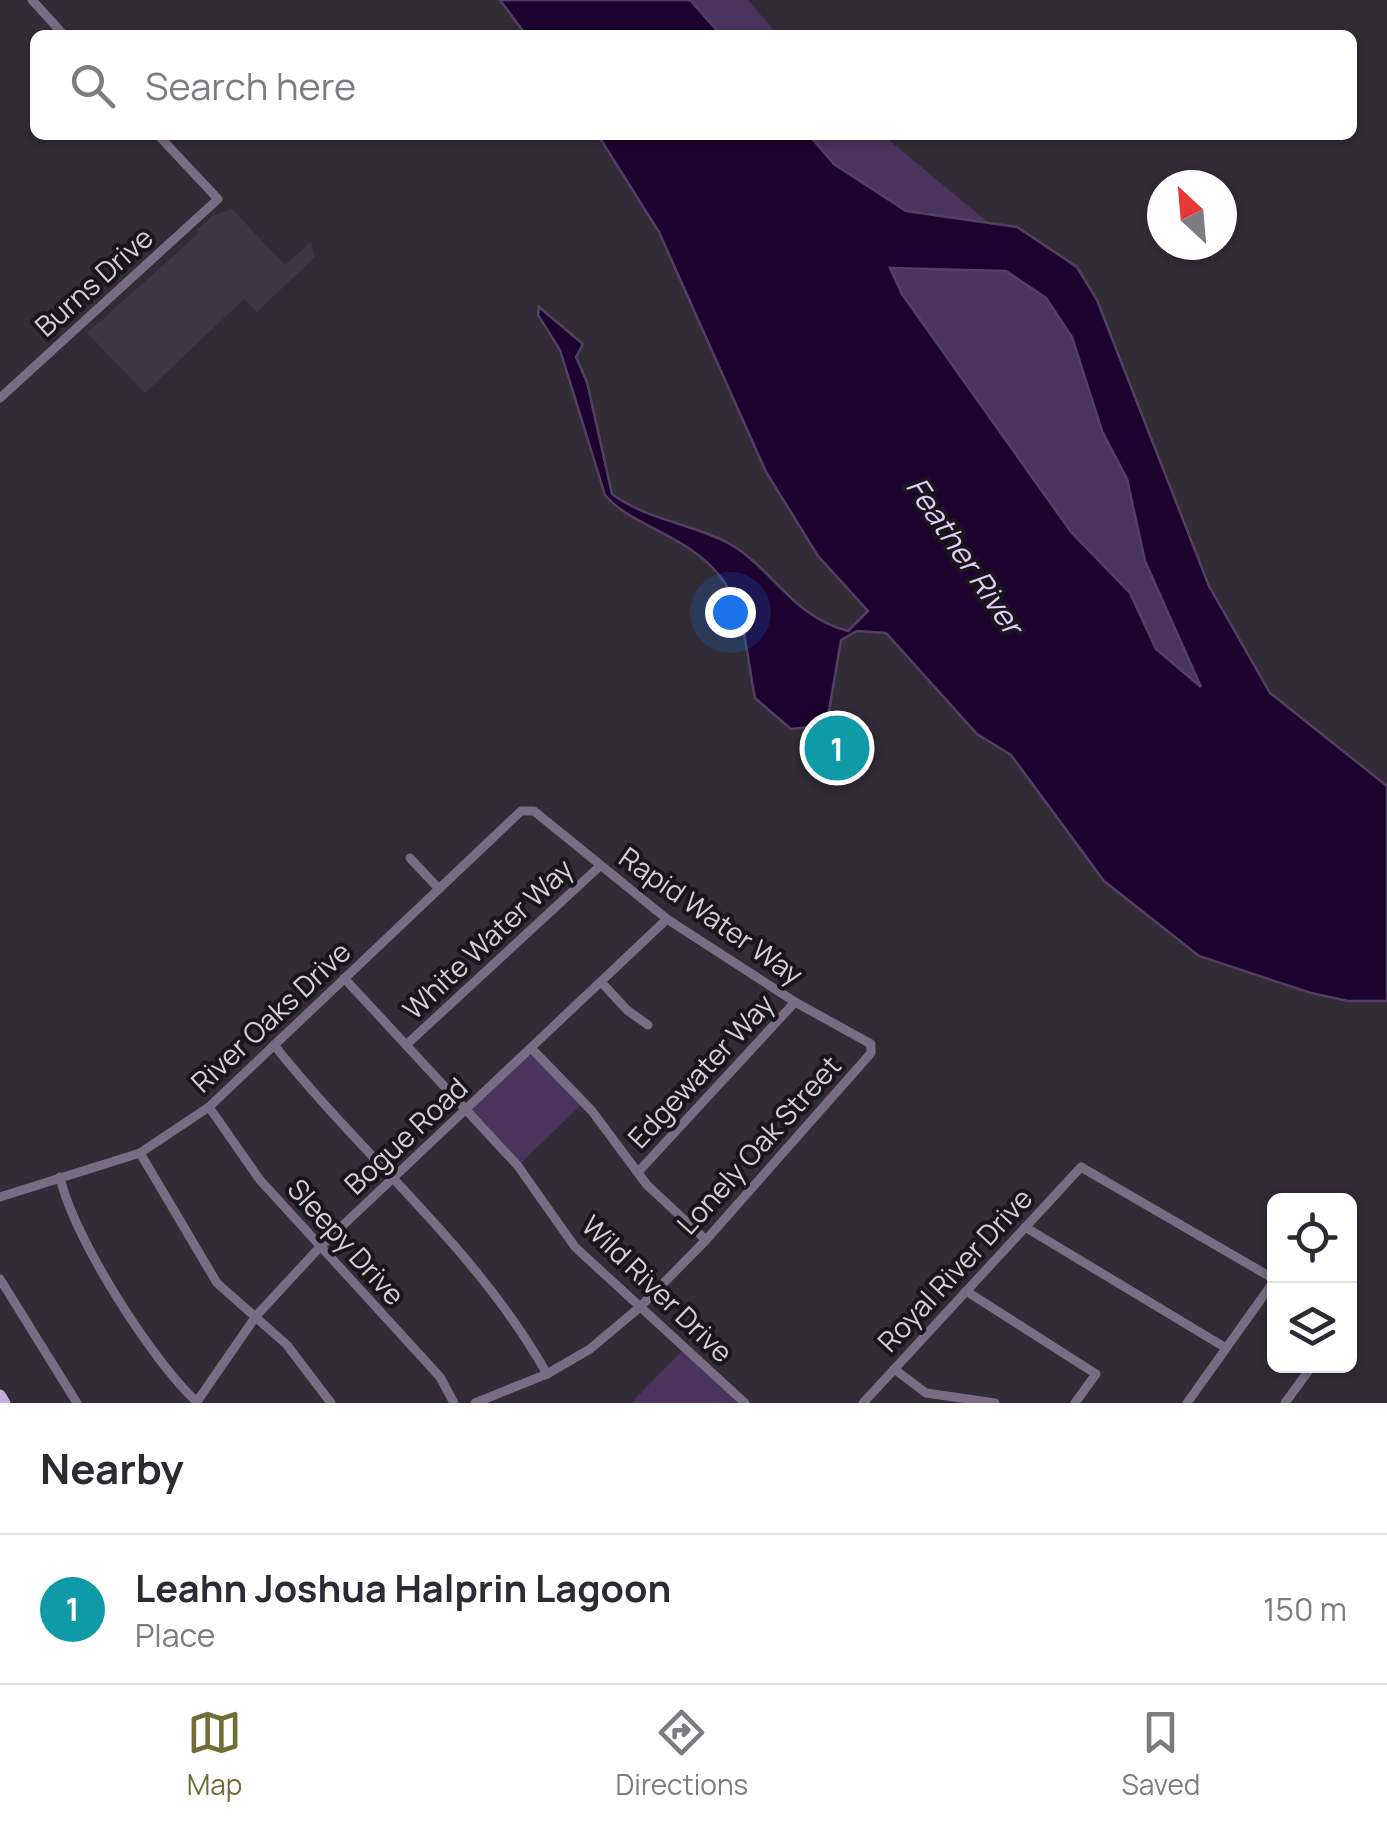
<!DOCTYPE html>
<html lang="en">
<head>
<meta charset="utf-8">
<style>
	body { margin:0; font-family:Manrope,sans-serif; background:#f2f2f3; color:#2b2b33 }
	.controls { position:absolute; right:30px; bottom:30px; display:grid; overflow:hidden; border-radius:15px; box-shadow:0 2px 8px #0004 }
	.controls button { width:90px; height:90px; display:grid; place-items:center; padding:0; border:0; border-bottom:2px solid #e1e1e2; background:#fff; color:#2b2b33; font:50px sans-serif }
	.compass { position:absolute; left:1147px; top:170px; width:90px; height:90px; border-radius:50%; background:#fff; box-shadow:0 2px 8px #0004; rotate:334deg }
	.you { position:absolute; left:730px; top:612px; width:35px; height:35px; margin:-25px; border:8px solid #fff; border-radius:50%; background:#1a73e8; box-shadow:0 0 0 15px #1a73e833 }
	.badge { display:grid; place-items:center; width:65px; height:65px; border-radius:50%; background:#726c36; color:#fff; font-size:32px; font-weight:700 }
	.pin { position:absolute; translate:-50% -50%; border:5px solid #fff; box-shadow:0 2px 10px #0006 }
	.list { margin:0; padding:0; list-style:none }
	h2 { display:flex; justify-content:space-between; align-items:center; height:130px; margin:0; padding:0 40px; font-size:42px }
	h2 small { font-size:32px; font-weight:400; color:#7c7c81 }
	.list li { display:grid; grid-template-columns:65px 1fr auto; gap:30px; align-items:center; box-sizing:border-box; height:150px; padding:0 40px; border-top:2px solid #e1e1e2 }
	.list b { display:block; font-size:38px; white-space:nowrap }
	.list p { margin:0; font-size:32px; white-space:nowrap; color:#7c7c81 }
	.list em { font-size:32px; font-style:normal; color:#7c7c81 }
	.icon { flex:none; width:55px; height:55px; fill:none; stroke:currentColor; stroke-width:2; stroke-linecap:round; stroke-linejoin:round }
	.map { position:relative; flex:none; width:1387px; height:1403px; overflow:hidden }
	.search { position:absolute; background:#fff; box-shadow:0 2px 8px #0004; left:30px; right:30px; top:30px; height:110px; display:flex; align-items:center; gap:25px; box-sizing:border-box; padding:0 35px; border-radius:15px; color:#7c7c81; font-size:38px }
	.sheet { height:280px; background:#fff }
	nav { display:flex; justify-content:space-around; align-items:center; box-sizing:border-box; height:140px; border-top:2px solid #e1e1e2; background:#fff; font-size:28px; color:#7c7c81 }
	nav a { display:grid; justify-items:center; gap:5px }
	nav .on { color:#726c36 }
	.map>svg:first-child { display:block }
</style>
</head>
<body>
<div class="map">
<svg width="1387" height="1403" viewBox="0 0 1387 1403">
	<rect width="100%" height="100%" fill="#312c36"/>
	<path fill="#3d3645" d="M232,209L285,265L311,242L315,257L257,312L244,299L145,393L87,333L198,234L197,229L212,216Z"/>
	<g fill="#4a345e">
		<path d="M673,0H748L778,35H699Z"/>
		<path d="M786,135H883L1053,276L1227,709L1124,640Z"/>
		<path d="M532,1049L583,1103L518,1166L466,1110Z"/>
		<path d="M685,1348L745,1403H631Z"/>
	</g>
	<g fill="#1d022f" stroke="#534061" stroke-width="2.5" fill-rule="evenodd">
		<path d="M500,0H690L721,35H526Z"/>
		<path d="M598,135H809L834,164L906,211L1017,227L1077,267L1097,300L1209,586L1270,693L1387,786V1001H1348L1311,993L1199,956L1104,881L1011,755L977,734L886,633L857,631L841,640L829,711L819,726L791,729L755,698C740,621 747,578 670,537C647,524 622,515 605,495L560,350L538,315L539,307L583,344L576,357L587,382L612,494C649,521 691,523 728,543C772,567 792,617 848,631L868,611L818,556L766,472L659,232ZM890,268L1006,271L1046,298L1072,337L1102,431L1127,479L1145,561L1201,687L1156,649L1130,593L1071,532L902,294Z"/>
	</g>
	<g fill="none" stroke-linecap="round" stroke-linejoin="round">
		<g stroke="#796d85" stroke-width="9">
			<path d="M32,0L64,35"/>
			<path d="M0,398L218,199L158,135"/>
			<path d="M410,858L439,889"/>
			<path d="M344,978L518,1166L575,1247L745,1403"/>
			<path d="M602,983L627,1010L648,1025"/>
			<path d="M274,1045C363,1157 477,1249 547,1374"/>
			<path d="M406,1045L600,866"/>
			<path d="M532,1049L592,1111L647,1185L706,1240"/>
			<path d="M209,1107L260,1180L440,1377L454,1403"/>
			<path d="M140,1153L217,1283L287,1345L331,1403"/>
			<path d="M639,1171L795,1002"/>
			<path d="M60,1177C73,1237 152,1361 198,1403"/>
			<path d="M0,1197L140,1153L209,1107L521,811H534L667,919L795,1002L871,1044V1053L706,1240L640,1307L590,1349L547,1374L475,1403"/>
			<path d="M1025,1227L1226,1348"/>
			<path d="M0,1279L77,1403"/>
			<path d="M966,1291L1096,1374L1075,1403"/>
			<path d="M894,1369L926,1393L995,1403"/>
			<path d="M196,1403L256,1316L319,1248L667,919"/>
			<path d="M863,1403L1081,1167L1274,1279"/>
			<path d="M1187,1403L1274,1281"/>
			<path d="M1285,1403L1312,1366"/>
		</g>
		<path stroke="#c4abdc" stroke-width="11" d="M0,1395L5,1403"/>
	</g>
	<g text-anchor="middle" stroke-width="8" stroke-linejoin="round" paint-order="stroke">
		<g font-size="28" fill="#d2cfd6" stroke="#18161a">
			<text transform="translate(94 282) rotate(-42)" y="10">Burns Drive</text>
			<text transform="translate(711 916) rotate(35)" y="10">Rapid Water Way</text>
			<text transform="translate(488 939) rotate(-43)" y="10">White Water Way</text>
			<text transform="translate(271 1017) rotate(-43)" y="10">River Oaks Drive</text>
			<text transform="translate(701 1071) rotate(-47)" y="10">Edgewater Way</text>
			<text transform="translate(406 1136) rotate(-43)" y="10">Bogue Road</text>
			<text transform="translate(759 1145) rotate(-48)" y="10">Lonely Oak Street</text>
			<text transform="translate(346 1242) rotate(48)" y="10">Sleepy Drive</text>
			<text transform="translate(955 1270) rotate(-47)" y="10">Royal River Drive</text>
			<text transform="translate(657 1289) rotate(44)" y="10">Wild River Drive</text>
		</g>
		<g font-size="30" font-style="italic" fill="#e3cbfb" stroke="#18161a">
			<text transform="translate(964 556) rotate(56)" y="10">Feather River</text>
		</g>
	</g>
</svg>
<div class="controls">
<button><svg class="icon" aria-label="locate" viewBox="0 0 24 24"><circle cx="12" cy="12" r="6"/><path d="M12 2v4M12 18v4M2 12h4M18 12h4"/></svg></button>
<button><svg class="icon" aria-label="layers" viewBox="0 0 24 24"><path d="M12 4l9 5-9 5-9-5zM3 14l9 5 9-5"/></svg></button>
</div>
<svg class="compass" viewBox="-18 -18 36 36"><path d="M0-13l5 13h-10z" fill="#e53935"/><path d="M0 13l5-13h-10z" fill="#7c7c81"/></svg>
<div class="you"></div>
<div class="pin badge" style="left:837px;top:748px;background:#0f9aa8">1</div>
<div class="search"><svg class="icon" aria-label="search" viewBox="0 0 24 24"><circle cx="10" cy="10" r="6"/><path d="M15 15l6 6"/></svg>Search here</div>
</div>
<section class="sheet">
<h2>Nearby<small></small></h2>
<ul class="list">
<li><span class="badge" style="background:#0f9aa8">1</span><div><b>Leahn Joshua Halprin Lagoon</b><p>Place</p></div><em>150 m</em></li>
</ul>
</section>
<nav>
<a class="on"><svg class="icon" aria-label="map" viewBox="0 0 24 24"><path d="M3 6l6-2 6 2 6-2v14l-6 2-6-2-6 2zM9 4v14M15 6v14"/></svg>Map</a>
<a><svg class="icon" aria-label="directions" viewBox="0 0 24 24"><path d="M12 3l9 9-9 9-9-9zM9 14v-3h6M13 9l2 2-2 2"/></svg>Directions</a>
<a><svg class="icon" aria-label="saved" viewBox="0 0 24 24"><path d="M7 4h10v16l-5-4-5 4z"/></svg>Saved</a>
</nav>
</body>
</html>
